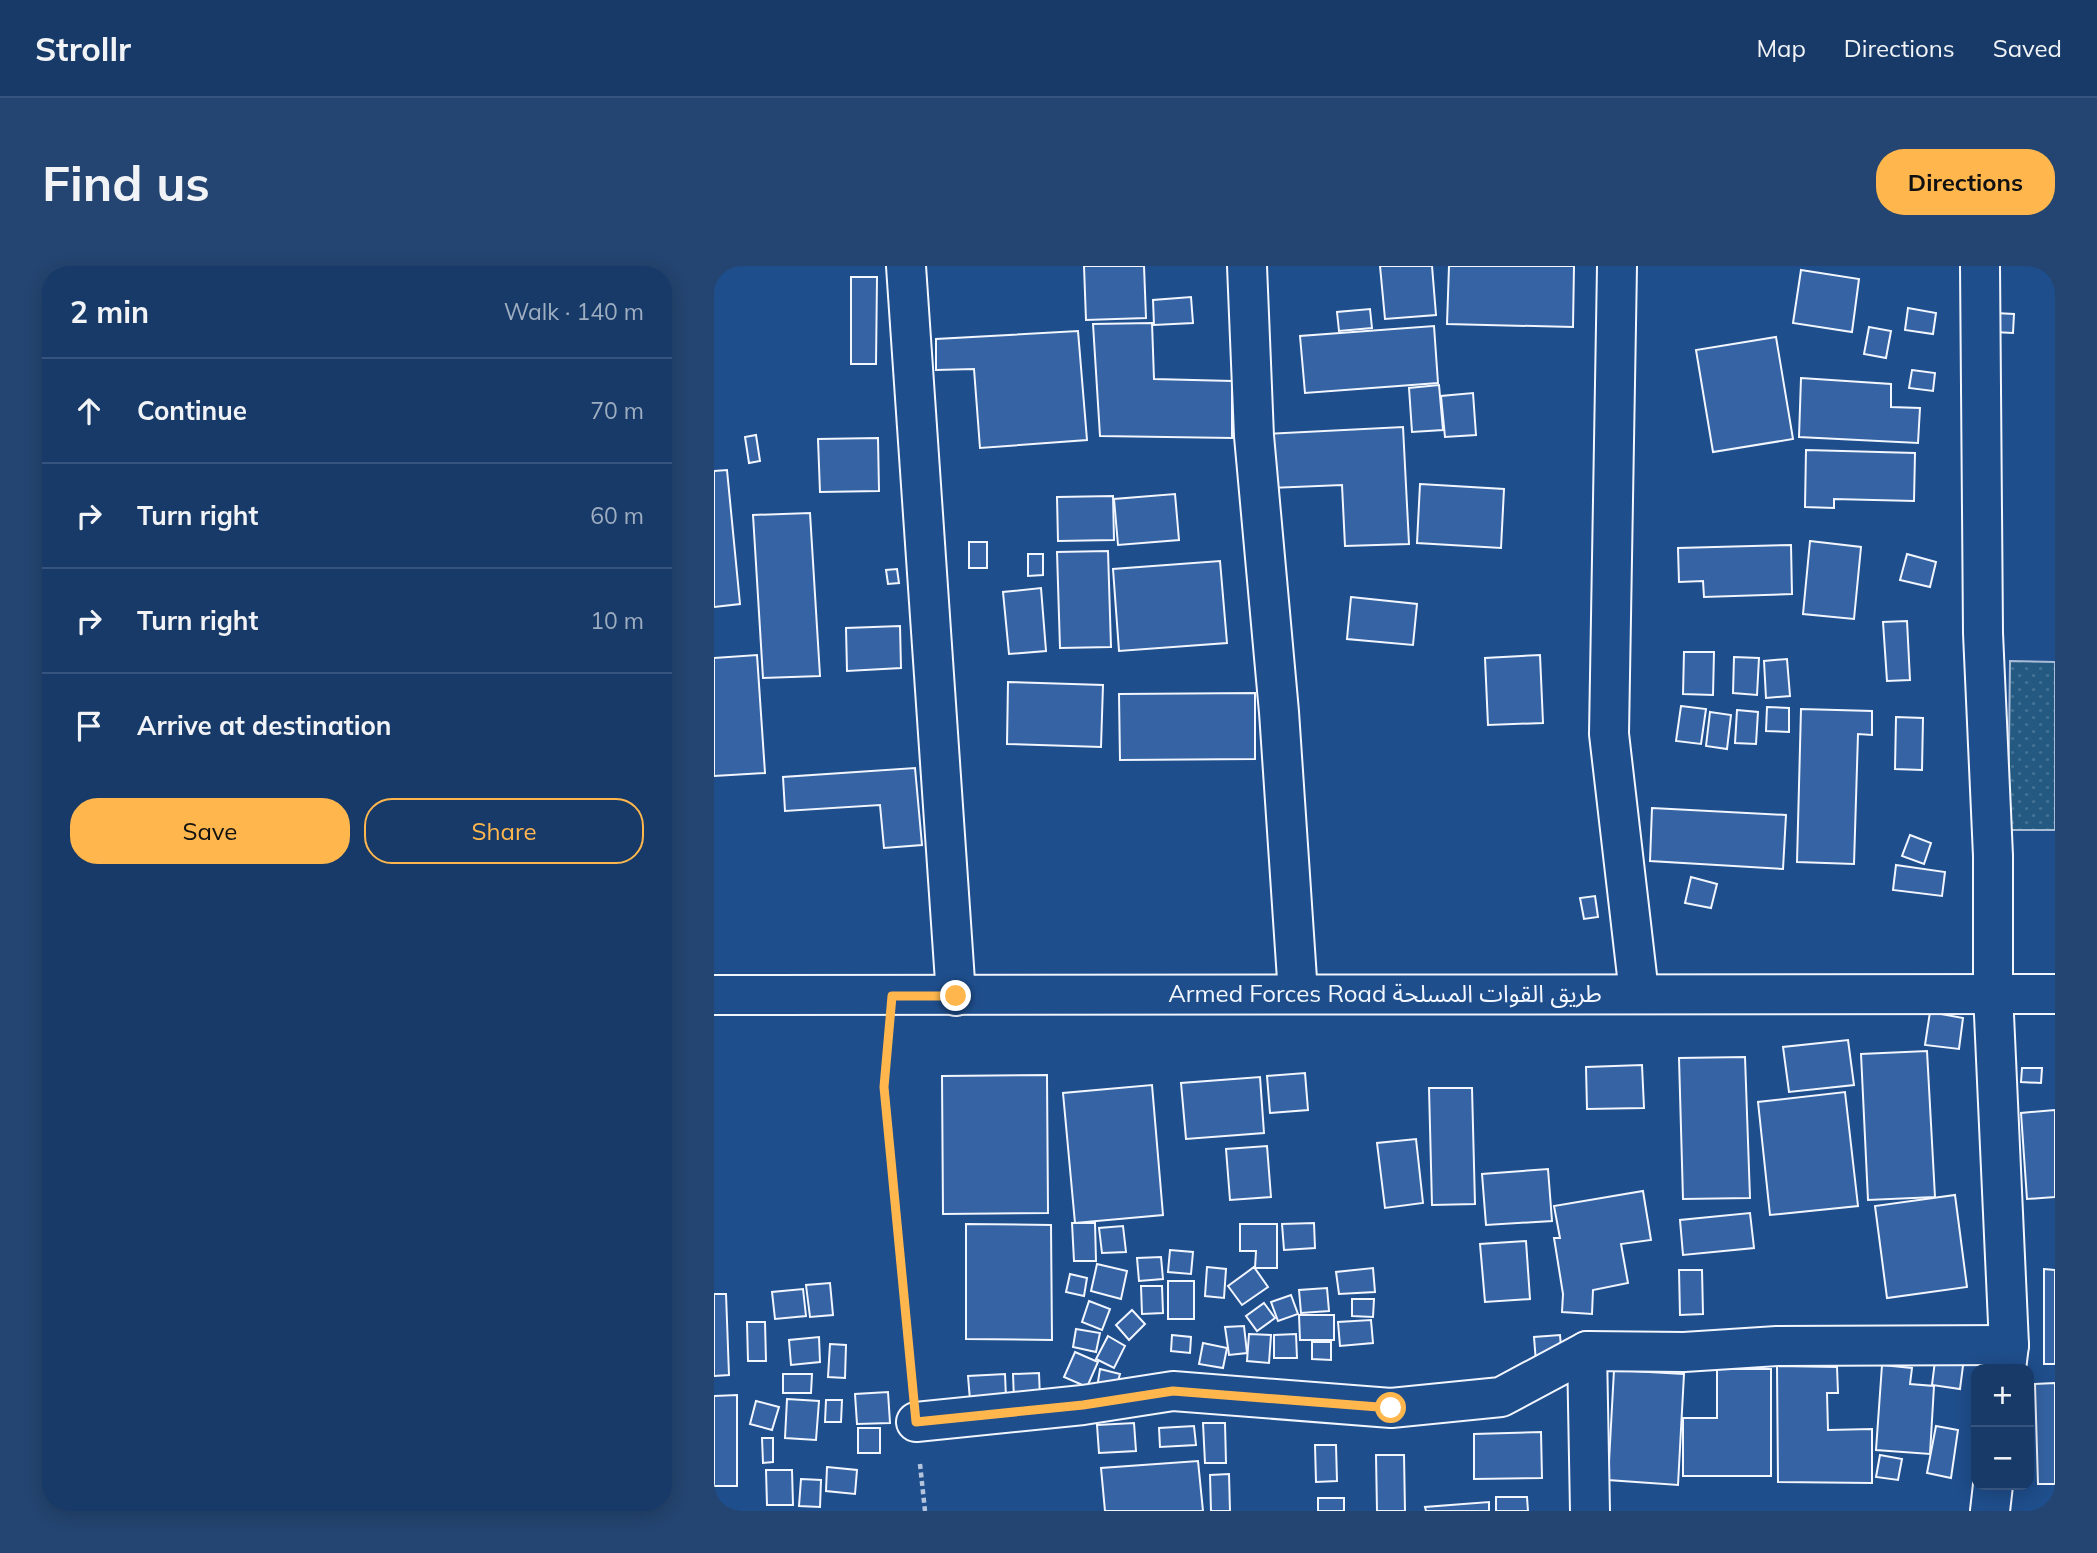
<!DOCTYPE html>
<html lang="en">
<head>
<meta charset="utf-8">
<style>
	body { margin:0; font-family:Mulish,"Noto Sans Arabic",sans-serif; background:#244571; color:#f1f3f6 }
	.controls { position:absolute; right:21px; bottom:21px; display:grid; overflow:hidden; border-radius:14px; box-shadow:0 4px 18px #0003 }
	.controls button { width:63px; height:63px; display:grid; place-items:center; padding:0; border:0; border-bottom:2px solid #36547d; background:#173a69; color:#f1f3f6; font:35px sans-serif }
	.stop { position:absolute; width:21px; height:21px; margin:-16px; border:5px solid #ffb74d; border-radius:50%; background:#fff }
	.stop.end { background:#ffb74d; border-color:#fff; box-shadow:0 2px 7px #0008 }
	.list { margin:0; padding:0; list-style:none }
	h2 { display:flex; justify-content:space-between; align-items:center; height:91px; margin:0; padding:0 28px; font-size:30px }
	h2 small { font-size:23px; font-weight:400; color:#9eadc0 }
	.list li { display:grid; grid-template-columns:46px 1fr auto; gap:21px; align-items:center; box-sizing:border-box; height:105px; padding:0 28px; border-top:2px solid #36547d }
	.list b { display:block; font-size:26px; white-space:nowrap }
	.list em { font-size:23px; font-style:normal; color:#9eadc0 }
	.actions { display:flex; gap:14px; padding:21px 28px }
	.actions a { flex:1; padding:16px 0; border:2px solid #ffb74d; border-radius:28px; text-align:center; font-size:24px; color:#ffb74d }
	.actions .main { background:#ffb74d; color:#111 }
	.icon { flex:none; width:38px; height:38px; fill:none; stroke:currentColor; stroke-width:2; stroke-linecap:round; stroke-linejoin:round }
	.map { position:relative; flex:none; width:1341px; height:1245px; overflow:hidden; border-radius:28px }
	header { display:flex; align-items:center; gap:42px; box-sizing:border-box; height:98px; padding:0 35px; background:#173a69; border-bottom:2px solid #36547d }
	header strong { font-size:33px }
	nav { display:flex; gap:38px; margin-inline-start:auto; font-size:24px }
	.intro { display:flex; align-items:center; justify-content:space-between; box-sizing:border-box; height:168px; padding:0 42px }
	h1 { margin:0; font-size:49px }
	.button { padding:18px 32px; border-radius:28px; background:#ffb74d; color:#111; font-size:24px; font-weight:700 }
	main { display:flex; gap:42px; padding:0 42px }
	aside { flex:1; background:#173a69; border-radius:28px; box-shadow:0 4px 18px #0003 }
	.map>svg:first-child { display:block }
</style>
</head>
<body>
<header>
<strong>Strollr</strong>
<nav><a>Map</a><a>Directions</a><a>Saved</a></nav>
</header>
<div class="intro"><h1>Find us</h1><a class="button">Directions</a></div>
<main>
<aside>
<h2>2 min<small>Walk · 140 m</small></h2>
<ul class="list">
<li><svg class="icon" aria-label="ahead" viewBox="0 0 24 24"><path d="M12 20V5M6 11l6-6 6 6"/></svg><div><b>Continue</b></div><em>70 m</em></li>
<li><svg class="icon" aria-label="right" viewBox="0 0 24 24"><path d="M7 20v-9h11M14 6l5 5-5 5"/></svg><div><b>Turn right</b></div><em>60 m</em></li>
<li><svg class="icon" aria-label="right" viewBox="0 0 24 24"><path d="M7 20v-9h11M14 6l5 5-5 5"/></svg><div><b>Turn right</b></div><em>10 m</em></li>
<li><svg class="icon" aria-label="arrive" viewBox="0 0 24 24"><path d="M6 21V4h12l-3 4 3 4H6"/></svg><div><b>Arrive at destination</b></div></li>
</ul>
<div class="actions"><a class="main">Save</a><a>Share</a></div>
</aside>
<div class="map">
<svg width="1341" height="1245" viewBox="0 0 1341 1245">
	<defs>
		<pattern id="park-dots" width="8" height="8" patternUnits="userSpaceOnUse" patternTransform="scale(1.75)"><rect width="8" height="8" fill="#245a82"/><path d="M2 2h.1M6 6h.1" fill="none" stroke="#447295" stroke-width="1.8" stroke-linecap="round"/></pattern>
	</defs>
	<rect width="100%" height="100%" fill="#1f4e8c"/>
	<path fill="url(#park-dots)" stroke="#a8bbd7" stroke-width="2" d="M1296,395L1341,396V564H1294Z"/>
	<g fill="#3563a3" stroke="#f2f6ff" stroke-width="2">
		<path d="M370,0H430L432,52L372,54Z"/>
		<path d="M666,0H718L722,49L671,53Z"/>
		<path d="M735,0H860L859,61L733,58Z"/>
		<path d="M1087,4L1145,13L1138,66L1079,57Z"/>
		<path d="M137,11H163L162,98H137Z"/>
		<path d="M477,31L479,57L440,59L439,34Z"/>
		<path d="M1194,42L1222,47L1219,68L1191,64Z"/>
		<path d="M656,43L658,62L625,65L623,46Z"/>
		<path d="M1281,47L1300,48L1299,67L1280,66Z"/>
		<path d="M438,57L440,113L518,115V172L386,170L379,58Z"/>
		<path d="M720,60L724,117L591,127L586,70Z"/>
		<path d="M1155,61L1177,65L1172,92L1150,88Z"/>
		<path d="M364,65L373,174L266,182L260,103L222,104V73Z"/>
		<path d="M1062,71L1079,173L999,186L982,84Z"/>
		<path d="M1198,104L1221,107L1219,125L1195,122Z"/>
		<path d="M1087,112L1177,118V141L1206,142L1204,177L1085,171Z"/>
		<path d="M725,119L729,164L698,166L695,122Z"/>
		<path d="M759,127L762,169L731,171L727,130Z"/>
		<path d="M689,161L695,278L631,280L628,219L555,222L552,168Z"/>
		<path d="M42,169L46,195L35,197L31,171Z"/>
		<path d="M164,172L165,225L106,226L104,173Z"/>
		<path d="M1092,184L1201,187L1200,235L1120,233V242L1091,241Z"/>
		<path d="M13,204L26,338L0,341V205Z"/>
		<path d="M706,218L790,223L787,282L703,277Z"/>
		<path d="M461,228L465,274L404,279L400,233Z"/>
		<path d="M399,230L400,274L344,275L343,231Z"/>
		<path d="M96,247L106,410L49,412L39,249Z"/>
		<path d="M1096,275L1147,281L1140,353L1089,348Z"/>
		<rect x="255" y="276" width="18" height="26"/>
		<path d="M1077,279L1078,328L990,331L989,315L965,316L964,282Z"/>
		<path d="M394,285L397,381L346,382L343,286Z"/>
		<path d="M314,288H329V309L314,310Z"/>
		<path d="M1193,288L1222,296L1216,321L1186,314Z"/>
		<path d="M506,295L513,377L405,385L399,303Z"/>
		<path d="M183,303L185,317L174,318L172,304Z"/>
		<path d="M327,322L332,385L295,388L289,326Z"/>
		<path d="M637,331L703,338L699,379L633,373Z"/>
		<path d="M1193,355L1196,414L1173,415L1169,356Z"/>
		<path d="M186,360L187,402L133,405L132,362Z"/>
		<path d="M970,386H1000L999,429L969,428Z"/>
		<path d="M43,389L51,507L0,510V392Z"/>
		<path d="M826,389L829,457L774,459L771,392Z"/>
		<path d="M1020,391L1045,392L1043,429L1019,427Z"/>
		<path d="M1073,393L1076,430L1052,432L1050,395Z"/>
		<path d="M294,416L389,419L387,481L293,478Z"/>
		<path d="M541,427V493L406,494L405,428Z"/>
		<path d="M967,440L992,443L987,478L962,475Z"/>
		<path d="M1053,441L1075,442V466L1052,465Z"/>
		<path d="M1087,443L1158,445V469L1144,468L1140,598L1083,596Z"/>
		<path d="M1023,444L1044,446L1042,478L1021,477Z"/>
		<path d="M996,446L1017,449L1013,483L992,480Z"/>
		<path d="M1182,451L1209,452L1208,504L1181,503Z"/>
		<path d="M201,502L208,579L170,582L166,539L71,545L69,511Z"/>
		<path d="M938,542L1072,549L1069,603L936,595Z"/>
		<path d="M1196,569L1217,577L1210,598L1188,590Z"/>
		<path d="M1182,599L1231,606L1228,630L1179,624Z"/>
		<path d="M977,611L1003,618L997,642L971,637Z"/>
		<path d="M881,630L884,651L870,653L866,632Z"/>
		<path d="M1216,746L1249,752L1245,783L1211,779Z"/>
		<path d="M1134,774L1140,819L1075,826L1069,781Z"/>
		<path d="M1213,785L1221,931L1154,934L1147,788Z"/>
		<path d="M1031,791L1036,932L969,933L965,792Z"/>
		<path d="M928,799L930,842L873,843L872,801Z"/>
		<path d="M1308,802H1328L1327,817L1307,816Z"/>
		<path d="M591,807L594,844L556,847L553,810Z"/>
		<path d="M333,809L334,947L229,948L228,810Z"/>
		<path d="M546,811L550,867L472,873L467,817Z"/>
		<path d="M438,819L449,949L361,957L349,827Z"/>
		<path d="M715,822H758L761,938L718,939Z"/>
		<path d="M1131,826L1144,940L1056,949L1044,836Z"/>
		<path d="M1341,844V931L1313,933L1307,847Z"/>
		<path d="M702,873L709,937L671,942L663,877Z"/>
		<path d="M553,880L557,931L516,934L512,883Z"/>
		<path d="M834,903L838,955L772,959L768,908Z"/>
		<path d="M929,925L937,974L907,978L914,1017L879,1024L878,1048L848,1046L849,1028L840,972H846L840,940Z"/>
		<path d="M1241,929L1253,1021L1173,1032L1161,940Z"/>
		<path d="M1036,947L1040,982L969,989L966,954Z"/>
		<path d="M358,957H381L382,995H360Z"/>
		<path d="M600,957L601,982L570,984L568,958Z"/>
		<path d="M252,958L337,959L338,1074L252,1073Z"/>
		<path d="M526,958H563V1002H541L542,985H526Z"/>
		<path d="M409,960L412,986L388,987L385,962Z"/>
		<path d="M812,975L816,1033L771,1036L766,978Z"/>
		<path d="M456,984L479,986L477,1008L454,1006Z"/>
		<path d="M447,991L449,1013L425,1015L423,992Z"/>
		<path d="M383,998L413,1005L407,1033L377,1025Z"/>
		<path d="M493,1001L512,1003L510,1032L491,1030Z"/>
		<path d="M540,1001L554,1021L528,1039L514,1020Z"/>
		<path d="M659,1002L661,1026L625,1028L622,1006Z"/>
		<path d="M1330,1003L1341,1004V1098H1330Z"/>
		<path d="M965,1004H988L989,1048L966,1049Z"/>
		<path d="M356,1008L373,1012L370,1030L352,1026Z"/>
		<rect x="454" y="1015" width="26" height="38"/>
		<path d="M116,1017L119,1049L96,1051L92,1019Z"/>
		<path d="M427,1020H448L449,1047L428,1048Z"/>
		<path d="M613,1022L615,1045L587,1047L585,1024Z"/>
		<path d="M89,1023L92,1050L61,1053L58,1026Z"/>
		<path d="M0,1028H12L15,1109L0,1110Z"/>
		<path d="M577,1029L584,1048L564,1055L557,1036Z"/>
		<path d="M638,1033H660L659,1051L638,1050Z"/>
		<path d="M375,1035L396,1043L388,1064L368,1056Z"/>
		<path d="M550,1037L561,1052L543,1065L532,1050Z"/>
		<path d="M418,1044L431,1058L415,1074L402,1059Z"/>
		<path d="M585,1049H620V1074H586Z"/>
		<path d="M657,1054L659,1077L626,1080L624,1056Z"/>
		<path d="M33,1056H51L52,1095H34Z"/>
		<path d="M530,1060L533,1087L515,1089L511,1061Z"/>
		<path d="M362,1063L386,1067L382,1086L359,1081Z"/>
		<path d="M535,1068L557,1069L555,1097L533,1095Z"/>
		<path d="M582,1068L583,1092H560V1069Z"/>
		<path d="M458,1069L477,1071L476,1087L457,1085Z"/>
		<path d="M846,1069L848,1094L822,1096L820,1071Z"/>
		<path d="M394,1070L411,1080L400,1102L382,1093Z"/>
		<path d="M105,1071L106,1096L77,1099L75,1074Z"/>
		<path d="M598,1076H617V1094L598,1093Z"/>
		<path d="M489,1077L513,1082L509,1102L485,1098Z"/>
		<path d="M116,1078L132,1079L131,1112L114,1111Z"/>
		<path d="M361,1086L384,1096L373,1121L350,1111Z"/>
		<path d="M1222,1087L1250,1092L1246,1123L1218,1119Z"/>
		<path d="M1168,1099L1198,1102L1196,1118L1220,1120L1216,1188L1162,1184Z"/>
		<path d="M1063,1100L1123,1101L1124,1127H1113L1114,1164L1158,1163V1217L1064,1216Z"/>
		<path d="M386,1103L406,1108L401,1126L383,1122Z"/>
		<path d="M1003,1103H1057V1210H969V1152H1003Z"/>
		<path d="M900,1104L970,1108L964,1219L894,1214Z"/>
		<path d="M325,1107L326,1133L300,1134L299,1108Z"/>
		<path d="M69,1108H98L97,1127H69Z"/>
		<path d="M291,1108L292,1132L256,1134L254,1110Z"/>
		<path d="M1341,1117V1218H1324L1321,1118Z"/>
		<path d="M174,1126L176,1157L143,1158L141,1128Z"/>
		<path d="M23,1129V1220H0V1130Z"/>
		<path d="M73,1133L105,1135L102,1174L71,1172Z"/>
		<path d="M112,1134H128L127,1156H111Z"/>
		<path d="M42,1135L65,1141L58,1164L36,1158Z"/>
		<path d="M420,1157L422,1185L385,1187L383,1159Z"/>
		<path d="M489,1157H511L512,1197H491Z"/>
		<path d="M480,1160L482,1179L446,1181L445,1162Z"/>
		<path d="M1222,1160L1244,1164L1237,1212L1213,1207Z"/>
		<rect x="144" y="1162" width="22" height="25"/>
		<path d="M827,1166L828,1212L760,1213V1168Z"/>
		<path d="M48,1172H59V1196L49,1197Z"/>
		<path d="M601,1179H622L623,1215L602,1216Z"/>
		<path d="M662,1189H690L691,1245H663Z"/>
		<path d="M1166,1189L1188,1193L1184,1214L1162,1211Z"/>
		<path d="M484,1195L489,1245H391L387,1202Z"/>
		<path d="M113,1201L143,1204L141,1228L112,1225Z"/>
		<path d="M52,1204H78L79,1239H53Z"/>
		<path d="M515,1208L516,1245H497L496,1209Z"/>
		<path d="M87,1213L107,1214L106,1241L85,1240Z"/>
		<path d="M782,1231H813L814,1245H782Z"/>
		<rect x="604" y="1232" width="26" height="13"/>
		<path d="M775,1236V1245H712L711,1241Z"/>
	</g>
	<g fill="none" stroke-linecap="round" stroke-linejoin="round">
		<defs>
			<g id="minor">
				<path d="M192,0L242,730"/>
				<path d="M533,0L540,170L565,446L584,728"/>
				<path d="M903,0L895,468L925,727"/>
				<path d="M1266,0L1269,367L1279,590V727L1295,1079L1292,1103"/>
				<path d="M873,1085L876,1245"/>
				<path d="M202,1156L369,1139L459,1125L677,1142L787,1131L873,1085L970,1086L1063,1080L1295,1079"/>
				<path d="M1276,1245L1279,1219"/>
			</g>
			<path id="tertiary" d="M0,729L1341,728"/>
		</defs>
		<use href="#minor" stroke="#f2f6ff" stroke-width="42"/>
		<use href="#tertiary" stroke="#f2f6ff" stroke-width="42"/>
		<g stroke="#b3c4dc" stroke-width="4.5" stroke-dasharray="5 3.5" stroke-linecap="butt">
			<path d="M174,773L170,821L198,1113"/>
			<path d="M206,1198L211,1245"/>
		</g>
		<use href="#minor" stroke="#1f4e8c" stroke-width="38"/>
		<use href="#tertiary" stroke="#1f4e8c" stroke-width="38"/>
	</g>
	<g fill="none" stroke-linecap="round" stroke-linejoin="round">
		<path stroke="#ffb74d" stroke-width="9" d="M242,730H178L170,821L202,1156L369,1139L459,1125L677,1142"/>
	</g>
	<g text-anchor="middle" stroke-width="5" stroke-linejoin="round" paint-order="stroke">
		<g font-size="24" fill="#f2f6ff" stroke="#1f4e8c">
			<text x="671" y="736">Armed Forces Road طريق القوات المسلحة</text>
		</g>
	</g>
</svg>
<div class="controls">
<button>+</button>
<button>−</button>
</div>
<div class="stop" style="left:677px;top:1142px"></div>
<div class="stop end" style="left:242px;top:730px"></div>
</div>
</main>
</body>
</html>
